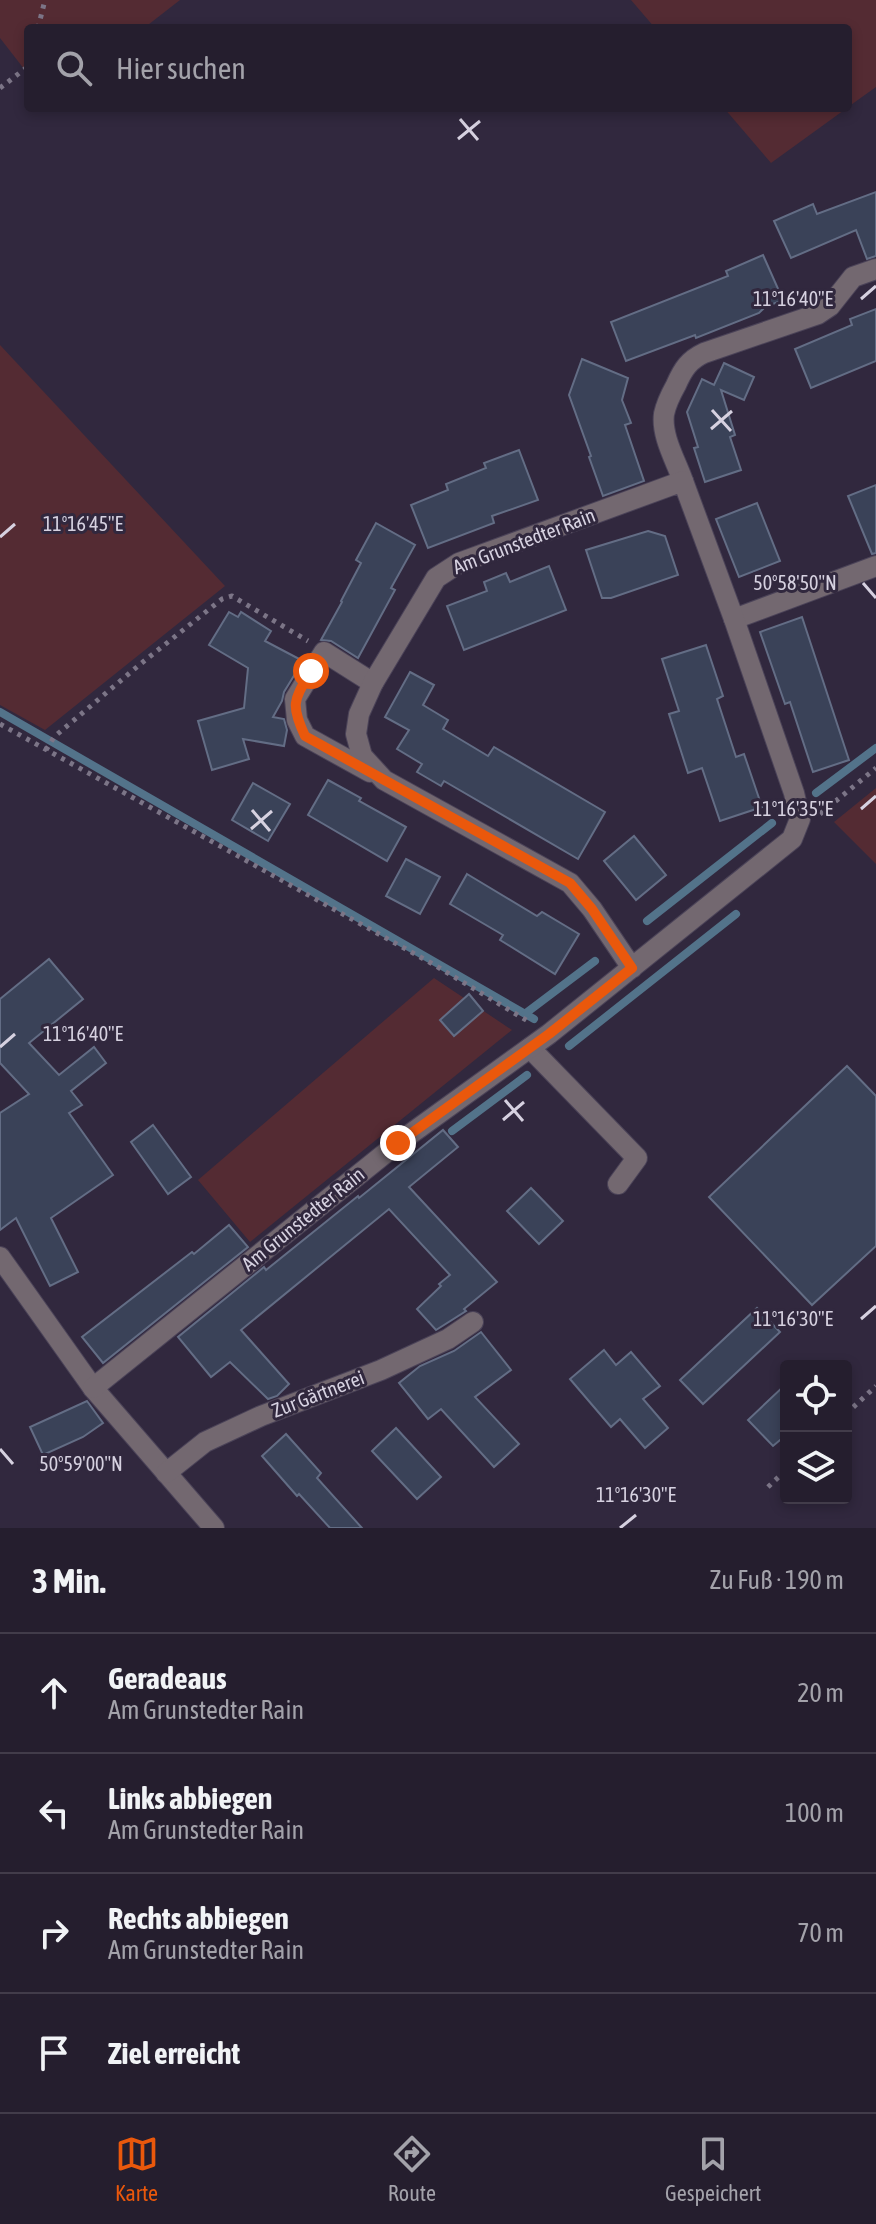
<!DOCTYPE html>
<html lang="de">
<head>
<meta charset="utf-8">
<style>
	body { margin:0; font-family:"Asap Condensed",sans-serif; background:#2d2736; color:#f1f3f6 }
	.controls { position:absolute; right:24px; bottom:24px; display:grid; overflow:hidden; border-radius:8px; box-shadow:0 4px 12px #0003 }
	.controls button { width:72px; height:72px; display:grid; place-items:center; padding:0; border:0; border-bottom:2px solid #423c4a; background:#251e2e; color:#f1f3f6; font:40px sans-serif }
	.stop { position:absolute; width:24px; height:24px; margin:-18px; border:6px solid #ea580c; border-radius:50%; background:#fff }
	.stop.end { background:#ea580c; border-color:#fff; box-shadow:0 2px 8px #0008 }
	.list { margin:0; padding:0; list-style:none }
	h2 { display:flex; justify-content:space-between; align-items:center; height:104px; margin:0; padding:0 32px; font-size:34px }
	h2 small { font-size:26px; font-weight:400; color:#a3a2aa }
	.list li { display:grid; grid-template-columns:52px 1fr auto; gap:24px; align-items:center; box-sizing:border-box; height:120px; padding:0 32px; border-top:2px solid #423c4a }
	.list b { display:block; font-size:30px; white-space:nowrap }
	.list p { margin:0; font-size:26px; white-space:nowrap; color:#a3a2aa }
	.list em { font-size:26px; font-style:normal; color:#a3a2aa }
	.icon { flex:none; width:44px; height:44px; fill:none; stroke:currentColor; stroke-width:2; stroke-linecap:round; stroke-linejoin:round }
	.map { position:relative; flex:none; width:876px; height:1528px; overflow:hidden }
	.search { position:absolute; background:#251e2e; box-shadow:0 4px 12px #0003; left:24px; right:24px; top:24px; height:88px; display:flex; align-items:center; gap:20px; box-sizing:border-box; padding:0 28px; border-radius:8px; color:#a3a2aa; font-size:30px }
	.sheet { height:584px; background:#251e2e }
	nav { display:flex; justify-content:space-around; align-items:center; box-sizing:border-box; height:112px; border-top:2px solid #423c4a; background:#251e2e; font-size:22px; color:#a3a2aa }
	nav a { display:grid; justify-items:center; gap:4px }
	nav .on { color:#ea580c }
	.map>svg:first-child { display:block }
</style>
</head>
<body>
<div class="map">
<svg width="876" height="1528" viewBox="0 0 876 1528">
	<rect width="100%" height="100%" fill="#31283e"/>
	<g fill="#542b33">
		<path d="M0,0H180L144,28H28V74L0,38Z"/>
		<path d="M631,0H876V87L848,107V28H655Z"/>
		<path d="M724,108H847L771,163Z"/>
		<path d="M0,345L225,586L45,730L0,705Z"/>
		<path d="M876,788V864L834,822Z"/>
		<path d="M434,978L512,1030L250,1242L198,1180Z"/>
	</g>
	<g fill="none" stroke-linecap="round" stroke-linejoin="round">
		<g stroke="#53738a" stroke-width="8">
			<path d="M0,712L534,1019"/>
			<path d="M816,793L876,748"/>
			<path d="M647,921L772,823"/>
			<path d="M526,1013L595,961"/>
			<path d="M569,1046L736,914"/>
			<path d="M452,1131L527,1075"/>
		</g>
	</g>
	<g fill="#3a4258" stroke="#636d85" stroke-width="2">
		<path d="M876,192V256L867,259L856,230L791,258L774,221L813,204L817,214Z"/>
		<path d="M763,255L783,300L765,307L759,313L696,338L695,335L626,361L611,322L728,276L726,271Z"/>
		<path d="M876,309V361L811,388L795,349L852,325L850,319Z"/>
		<path d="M582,359L628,378L622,400L631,423L625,425L644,481L603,496L589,457L591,456L569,395Z"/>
		<path d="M724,363L754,377L744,400L721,390L735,435L730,437L741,470L705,482L694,448L698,447L687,412L702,379L714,385Z"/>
		<path d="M519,450L538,500L492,516L494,523L428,548L411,505L448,490L446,484L486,468L484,463Z"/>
		<path d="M876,485V553L872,554L848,496Z"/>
		<path d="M757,503L780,561L739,577L716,519Z"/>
		<path d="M376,523L415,545L391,588L395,590L358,658L331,641L321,640L342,602L341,601L361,563L356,560Z"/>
		<path d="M648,531L665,536L678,575L611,598H602L586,550Z"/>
		<path d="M549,566L566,610L464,650L447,606L487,591L484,582L506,573L510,582Z"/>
		<path d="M229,612L238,617L241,612L271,631L265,641L303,661L284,692L282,701L273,717L284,719L287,730L284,746L243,739L249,759L212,770L198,721L244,708L248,668L209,645Z"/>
		<path d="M802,617L849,760L813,772L790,702L785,704L760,632Z"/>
		<path d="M706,645L723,696L717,699L736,757L744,754L762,807L720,821L702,768L688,773L669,714L679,711L662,659Z"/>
		<path d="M410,672L434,685L423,705L448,720L443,729L488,756L494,747L605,812L578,859L444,781L441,786L417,772L422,764L397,749L409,730L385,717Z"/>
		<path d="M328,780L361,798L359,801L406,827L387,861L308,815Z"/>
		<path d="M253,783L290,804L268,841L232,820Z"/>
		<path d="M634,836L666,875L636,900L604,861Z"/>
		<path d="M406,859L440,877L420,914L386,896Z"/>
		<path d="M467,874L537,916L542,912L579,934L555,974L500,940L503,935L450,904Z"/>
		<path d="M49,959L83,999L29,1043L59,1075L94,1047L106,1063L71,1091L82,1105L69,1113L113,1175L51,1218L78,1272L50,1286L16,1218L0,1230V1113L29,1094L0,1063V999Z"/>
		<path d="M469,994L483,1011L454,1036L440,1020Z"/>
		<path d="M847,1066L876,1096V1246L812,1305L709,1197Z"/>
		<path d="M153,1125L191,1177L168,1194L131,1142Z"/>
		<path d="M443,1130L458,1147L409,1187L497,1282L464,1309L466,1311L436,1330L417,1309L441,1286L439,1284L450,1275L389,1209L241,1330L289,1384L277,1396L268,1399L230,1362L211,1377L178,1337L264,1267L266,1270L358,1196L359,1198Z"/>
		<path d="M531,1188L563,1221L539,1244L507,1211Z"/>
		<path d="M229,1225L248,1247L103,1363L82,1337L192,1252L194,1254Z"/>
		<path d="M757,1308L780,1332L703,1404L680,1380Z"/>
		<path d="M481,1332L511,1370L475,1397L519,1444L494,1467L441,1409L428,1419L399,1383L420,1366L454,1351Z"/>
		<path d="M604,1350L616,1365L631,1352L660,1386L643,1399L668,1428L645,1448L620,1419L611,1427L570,1379Z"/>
		<path d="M786,1384V1435L773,1446L748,1420Z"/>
		<path d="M87,1401L103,1423L83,1437L43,1455L30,1427Z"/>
		<path d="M396,1428L441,1477L417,1499L372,1451Z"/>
		<path d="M286,1434L321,1473L317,1478L362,1528H330L299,1494L297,1496L262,1456Z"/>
	</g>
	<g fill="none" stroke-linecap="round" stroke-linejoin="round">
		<defs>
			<g id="minor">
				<path d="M683,481C676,461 661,436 664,414C666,404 671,394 676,385C683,369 689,360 704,353L818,314L830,306L853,277L876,269"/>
				<path d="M734,619L876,566"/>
				<path d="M370,772L305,736L297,720L295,699L324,652L373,683"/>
				<path d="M530,1048L637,1158L618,1184"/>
				<path d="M0,1257L93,1388L214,1528"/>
				<path d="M93,1388L398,1143L549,1034L792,839L800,819L794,793L734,619L683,481L459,563L436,578L373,683L359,714L356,734L362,756L384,780L570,883L592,909L632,968"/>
				<path d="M166,1473L205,1442L261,1416L381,1370L448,1339L473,1322"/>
			</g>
		</defs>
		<use href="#minor" stroke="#4b4358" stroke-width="22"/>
		<g stroke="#7c7587" stroke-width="5" stroke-dasharray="4 6" stroke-linecap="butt">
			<path d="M38,28L45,0"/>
			<path d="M0,88L26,68L28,61"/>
			<path d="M0,724L431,963L531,1023"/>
			<path d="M46,750L54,737L138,666L222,599L232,596L308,641"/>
			<path d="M820,814L876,768"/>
			<path d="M846,1414L876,1386"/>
			<path d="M768,1487L786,1470"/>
		</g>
		<use href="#minor" stroke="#736870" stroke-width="20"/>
	</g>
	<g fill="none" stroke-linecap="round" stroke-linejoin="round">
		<path stroke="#ea580c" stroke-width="10" d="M311,671C294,700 290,704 305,736L570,883L592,909L632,968L549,1034L398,1143"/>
	</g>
	<path fill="none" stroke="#d6d1e0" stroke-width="3" d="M460,119L478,140M458,139L480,121M861,299L876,286M712,410L731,431M711,429L732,411M0,537L15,524M863,583L876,598M861,809L876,796M252,810L270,831M251,829L272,811M0,1047L15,1034M505,1100L523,1121M503,1120L524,1102M861,1319L876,1306M0,1449L13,1464M620,1528L636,1515"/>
	<g text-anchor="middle" stroke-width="6" stroke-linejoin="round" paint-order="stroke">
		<g font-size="20" fill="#d6d1e0" stroke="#31283e">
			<text transform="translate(524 541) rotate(-21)" y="7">Am Grunstedter Rain</text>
			<text transform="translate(303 1219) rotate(-39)" y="7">Am Grunstedter Rain</text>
			<text transform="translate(318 1394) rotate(-21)" y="7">Zur Gärtnerei</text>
		</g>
	</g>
	<g font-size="20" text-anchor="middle" fill="#d6d1e0" stroke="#31283e" stroke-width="6" stroke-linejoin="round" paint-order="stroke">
		<text x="793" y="306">11°16'40"E</text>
		<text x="83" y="531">11°16'45"E</text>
		<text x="795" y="590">50°58'50"N</text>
		<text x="793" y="816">11°16'35"E</text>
		<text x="83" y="1041">11°16'40"E</text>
		<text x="793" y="1326">11°16'30"E</text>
		<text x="81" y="1471">50°59'00"N</text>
		<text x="636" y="1502">11°16'30"E</text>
	</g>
</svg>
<div class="controls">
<button><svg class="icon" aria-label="locate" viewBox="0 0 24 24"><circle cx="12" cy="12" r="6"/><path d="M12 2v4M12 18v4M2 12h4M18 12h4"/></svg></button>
<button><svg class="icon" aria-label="layers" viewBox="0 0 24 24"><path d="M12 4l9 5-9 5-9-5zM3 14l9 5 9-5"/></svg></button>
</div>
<div class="stop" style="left:311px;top:671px"></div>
<div class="stop end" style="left:398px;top:1143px"></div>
<div class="search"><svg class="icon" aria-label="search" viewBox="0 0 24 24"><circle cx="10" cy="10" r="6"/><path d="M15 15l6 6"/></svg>Hier suchen</div>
</div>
<section class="sheet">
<h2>3 Min.<small>Zu Fuß · 190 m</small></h2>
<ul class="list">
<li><svg class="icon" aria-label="ahead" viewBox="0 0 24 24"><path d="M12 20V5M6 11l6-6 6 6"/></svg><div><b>Geradeaus</b><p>Am Grunstedter Rain</p></div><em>20 m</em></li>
<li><svg class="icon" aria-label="left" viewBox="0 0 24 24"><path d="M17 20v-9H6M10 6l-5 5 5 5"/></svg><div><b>Links abbiegen</b><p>Am Grunstedter Rain</p></div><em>100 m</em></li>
<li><svg class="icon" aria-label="right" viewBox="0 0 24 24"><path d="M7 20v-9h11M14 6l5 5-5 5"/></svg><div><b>Rechts abbiegen</b><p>Am Grunstedter Rain</p></div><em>70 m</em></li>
<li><svg class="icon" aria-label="arrive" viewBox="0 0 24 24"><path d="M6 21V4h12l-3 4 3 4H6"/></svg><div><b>Ziel erreicht</b></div></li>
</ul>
</section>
<nav>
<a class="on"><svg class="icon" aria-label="map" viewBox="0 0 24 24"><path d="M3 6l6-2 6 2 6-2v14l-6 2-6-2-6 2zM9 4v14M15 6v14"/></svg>Karte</a>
<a><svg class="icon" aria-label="directions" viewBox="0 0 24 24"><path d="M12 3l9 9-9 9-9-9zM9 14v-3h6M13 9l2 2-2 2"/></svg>Route</a>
<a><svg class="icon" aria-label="saved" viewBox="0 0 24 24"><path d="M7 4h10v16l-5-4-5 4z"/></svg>Gespeichert</a>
</nav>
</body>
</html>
